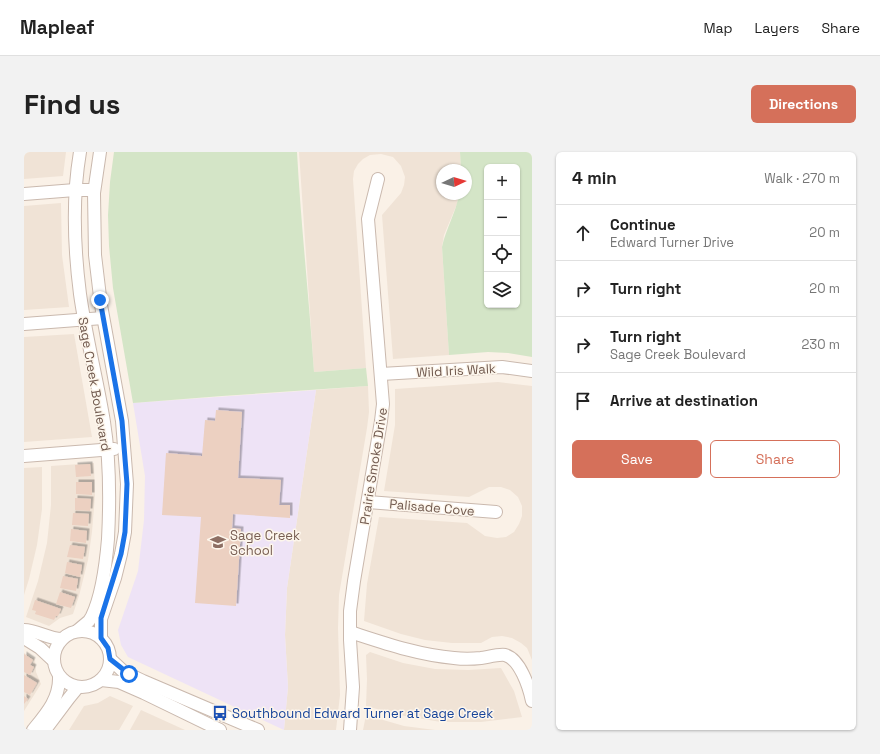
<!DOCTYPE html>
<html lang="en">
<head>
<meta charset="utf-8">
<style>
	body { margin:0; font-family:"Space Grotesk",sans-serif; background:#f2f2f2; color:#222 }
	.controls { position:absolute; right:12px; top:12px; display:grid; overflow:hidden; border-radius:6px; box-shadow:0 1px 3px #0004 }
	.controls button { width:36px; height:36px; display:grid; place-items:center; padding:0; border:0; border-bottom:1px solid #e0e0e0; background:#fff; color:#222; font:20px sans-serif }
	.compass { position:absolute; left:412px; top:12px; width:36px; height:36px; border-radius:50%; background:#fff; box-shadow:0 1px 3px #0004; rotate:86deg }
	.stop { position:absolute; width:12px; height:12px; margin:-9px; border:3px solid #1a73e8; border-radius:50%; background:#fff }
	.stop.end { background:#1a73e8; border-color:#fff; box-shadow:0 1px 4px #0008 }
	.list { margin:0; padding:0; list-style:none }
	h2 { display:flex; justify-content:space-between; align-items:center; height:52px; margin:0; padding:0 16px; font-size:17px }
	h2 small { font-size:13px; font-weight:400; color:#767676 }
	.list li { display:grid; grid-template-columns:26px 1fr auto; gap:12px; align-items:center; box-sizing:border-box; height:56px; padding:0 16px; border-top:1px solid #e0e0e0 }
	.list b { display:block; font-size:15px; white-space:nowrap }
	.list p { margin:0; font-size:13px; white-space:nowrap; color:#767676 }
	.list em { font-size:13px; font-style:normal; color:#767676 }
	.actions { display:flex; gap:8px; padding:12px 16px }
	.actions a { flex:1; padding:9px 0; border:1px solid #d5705a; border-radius:6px; text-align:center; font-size:14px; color:#d5705a }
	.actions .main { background:#d5705a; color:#fff }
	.icon { flex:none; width:22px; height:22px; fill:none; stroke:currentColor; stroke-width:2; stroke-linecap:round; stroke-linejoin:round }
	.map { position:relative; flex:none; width:508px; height:578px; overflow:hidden; border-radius:6px }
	header { display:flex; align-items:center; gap:24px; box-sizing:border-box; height:56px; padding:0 20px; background:#fff; border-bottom:1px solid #e0e0e0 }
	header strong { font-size:19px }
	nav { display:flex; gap:22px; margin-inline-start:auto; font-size:14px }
	.intro { display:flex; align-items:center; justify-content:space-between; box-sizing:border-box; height:96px; padding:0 24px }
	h1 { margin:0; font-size:28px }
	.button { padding:10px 18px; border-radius:6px; background:#d5705a; color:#fff; font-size:14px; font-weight:700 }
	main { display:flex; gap:24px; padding:0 24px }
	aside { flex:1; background:#fff; border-radius:6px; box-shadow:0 1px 3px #0004 }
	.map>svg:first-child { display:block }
</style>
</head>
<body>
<header>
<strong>Mapleaf</strong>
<nav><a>Map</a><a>Layers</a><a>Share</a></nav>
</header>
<div class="intro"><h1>Find us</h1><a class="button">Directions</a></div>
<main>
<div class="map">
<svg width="508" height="578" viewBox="0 0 508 578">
	<defs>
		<filter id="shadow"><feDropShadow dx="2.5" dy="-2.5" stdDeviation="0" flood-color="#0004"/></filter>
	</defs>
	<rect width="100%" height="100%" fill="#faf1e7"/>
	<g fill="#f0e3d6">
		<path d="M0,0H42L39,24L0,27Z"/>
		<path d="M275,0H436L437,18H418V42H435L433,52L420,83L418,95L425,203L369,207L358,63L377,41L380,33L381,25L377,14L369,5L357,2L346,3L339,7L334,12L330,19L329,27L342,216L290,220Z"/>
		<path d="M37,51L38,103L45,155L0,158V54Z"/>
		<path d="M50,182L68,285L0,290V185Z"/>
		<path d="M474,230L508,234V508L503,496L497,491L488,486L478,484L468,485L457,491H428L401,488L377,482L340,469L343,432L355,365L443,371L461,384L473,386L482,385L490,380L495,372L498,364V354L494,345L486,338L477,335H465L445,345L360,339L371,273V237Z"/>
		<path d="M344,234L345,260L343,276L315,443L314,476L316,543L312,578H260L264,535L261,483L263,436L292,238Z"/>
		<path d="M70,311L71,344L68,380L64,408L55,444L49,462L36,466L25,474L2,465L14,429L23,391L27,353V314Z"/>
		<path d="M18,315V357L13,393L5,427L0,443V316Z"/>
		<path d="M346,500L379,511L411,517L444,518L477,516L490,539L498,565L457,570H417L375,563L342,554L343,527L342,503Z"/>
		<path d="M0,501L11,507L12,520L17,532L0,559Z"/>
		<path d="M86,544L109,554L95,578H45L60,554L74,551Z"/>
		<path d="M117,558L161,578H106Z"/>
		<path d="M342,563L380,574L411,578H339Z"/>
	</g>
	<path fill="#eee3f6" d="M292,238L263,436L261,483L264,535L260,578L104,505L97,493L94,478L114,419L120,368L121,324L109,251Z"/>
	<g fill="#d4e5c7" fill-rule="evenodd">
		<path d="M90,0H273C277,73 285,146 290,220L342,216L344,234L198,244L109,251L89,136L85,94L84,63L86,30Z"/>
		<path d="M436,0H508V205L484,201L464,200L425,203L418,95C422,76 432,61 435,42H442V18H437ZM463,15H493V153H463Z"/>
	</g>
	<g fill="#ecd0c1" filter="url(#shadow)">
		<path d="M192,258L218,260L214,326L257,328L255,353H266V366L209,362L208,376L217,377L212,454L171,451L177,365L138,363L142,301L178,304L181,268L191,269Z"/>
		<path d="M66,312L67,324L52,325L51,313Z"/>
		<path d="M52,330H68V343L52,342Z"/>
		<path d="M51,346L67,347L66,359L51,358Z"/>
		<path d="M49,361L65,362L64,374L48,373Z"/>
		<path d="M47,377L63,379L62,391L46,389Z"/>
		<path d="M46,393L61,395L59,407L43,405Z"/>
		<path d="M43,410L58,413L56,425L41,421Z"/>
		<path d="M39,424L54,427L52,439L36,436Z"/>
		<path d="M36,440L51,445L47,456L32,452Z"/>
		<path d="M11,448L37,457L34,464H32L30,468L11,462L12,459L8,458Z"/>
		<path d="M0,502L9,508L6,513L10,515L6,523L0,520Z"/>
		<path d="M0,523L13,531L6,543L0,540Z"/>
		<path d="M0,544L4,547L0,552Z"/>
	</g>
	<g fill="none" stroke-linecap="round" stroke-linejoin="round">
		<defs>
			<g id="minor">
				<path d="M76,0L70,41L71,103L77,153L98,269L103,332L101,380L97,402L91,426L77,467V486"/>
				<path d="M0,42L51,38H70"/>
				<path d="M0,172L79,166"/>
				<path d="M357,222L478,215L508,219"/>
				<path d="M0,304L90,297"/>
				<path d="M344,350L472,360"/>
				<path d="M0,478C13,478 24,487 38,487"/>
				<circle cx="58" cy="507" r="28"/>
				<path d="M53,479L65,469L68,464C78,443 82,411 84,387C86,348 86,308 80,270C73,227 62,185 56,142C50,95 48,47 56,0"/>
				<path d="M326,480C360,491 394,503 430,506C438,507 448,507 457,506C464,505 475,502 481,503C496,507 505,535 508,549"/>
				<path d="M0,486L16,496L30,509"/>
				<path d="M86,507L100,520L119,529L234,578"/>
				<path d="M77,528L95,530L120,541L196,578"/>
				<path d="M9,578C23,561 36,546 35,524"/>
				<path d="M21,578L45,546L54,535"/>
				<path d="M326,578L329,535L326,488V459L330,429L357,269L359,252L344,67L354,27"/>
			</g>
		</defs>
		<use href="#minor" stroke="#cab9ae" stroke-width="14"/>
		<use href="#minor" stroke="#fff" stroke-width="12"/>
	</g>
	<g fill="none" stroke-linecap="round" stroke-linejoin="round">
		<path stroke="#1a73e8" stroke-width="5" d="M76,148L98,269L103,332L101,380L97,402L77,466V486L84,496L86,507L105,522"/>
	</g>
	<defs>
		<symbol id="school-bare" viewBox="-9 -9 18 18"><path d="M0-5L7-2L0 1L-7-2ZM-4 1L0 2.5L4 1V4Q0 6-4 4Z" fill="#8d6e63" stroke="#fdf6ec" stroke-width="2.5" paint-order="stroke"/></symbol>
		<symbol id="bus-bare" viewBox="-9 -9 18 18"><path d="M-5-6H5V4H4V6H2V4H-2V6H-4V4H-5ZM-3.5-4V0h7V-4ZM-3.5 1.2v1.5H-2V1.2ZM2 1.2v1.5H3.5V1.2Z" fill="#1a4fb4" stroke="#fdf6ec" stroke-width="2.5" paint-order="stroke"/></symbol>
	</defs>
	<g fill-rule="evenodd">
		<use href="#school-bare" x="183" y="379" width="22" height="22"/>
		<use href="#bus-bare" x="185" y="550" width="22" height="22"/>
	</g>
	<g text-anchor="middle" stroke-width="3" stroke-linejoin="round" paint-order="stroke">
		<g font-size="13" fill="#70594e" stroke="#fdf6ec">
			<text transform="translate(432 218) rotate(-3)" y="5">Wild Iris Walk</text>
			<text transform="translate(71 232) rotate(80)" y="5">Sage Creek Boulevard</text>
			<text transform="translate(349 314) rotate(-81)" y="5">Prairie Smoke Drive</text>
			<text transform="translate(408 355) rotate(5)" y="5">Palisade Cove</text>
		</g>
		<g font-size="13" fill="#785e54" stroke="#fdf6ec" text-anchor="start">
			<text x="206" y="388">Sage Creek<tspan x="206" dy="15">School</tspan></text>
		</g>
		<g font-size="13" fill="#164399" stroke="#fdf6ec" text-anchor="start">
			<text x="208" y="566">Southbound Edward Turner at Sage Creek</text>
		</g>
	</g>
</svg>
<div class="controls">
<button>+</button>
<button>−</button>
<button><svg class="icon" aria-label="locate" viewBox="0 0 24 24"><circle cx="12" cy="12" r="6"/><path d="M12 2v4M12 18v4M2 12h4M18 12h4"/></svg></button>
<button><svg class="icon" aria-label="layers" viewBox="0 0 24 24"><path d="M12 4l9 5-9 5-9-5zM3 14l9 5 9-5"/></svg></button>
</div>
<svg class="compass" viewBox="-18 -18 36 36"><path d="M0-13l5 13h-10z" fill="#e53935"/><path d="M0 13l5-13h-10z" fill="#767676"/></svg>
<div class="stop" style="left:105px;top:522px"></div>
<div class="stop end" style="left:76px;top:148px"></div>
</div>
<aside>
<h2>4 min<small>Walk · 270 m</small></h2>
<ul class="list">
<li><svg class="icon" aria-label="ahead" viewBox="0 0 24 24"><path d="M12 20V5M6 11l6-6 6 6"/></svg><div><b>Continue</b><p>Edward Turner Drive</p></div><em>20 m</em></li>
<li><svg class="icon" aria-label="right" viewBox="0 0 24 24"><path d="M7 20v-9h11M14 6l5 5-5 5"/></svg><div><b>Turn right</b></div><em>20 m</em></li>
<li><svg class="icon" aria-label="right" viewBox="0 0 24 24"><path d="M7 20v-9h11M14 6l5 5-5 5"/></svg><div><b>Turn right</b><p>Sage Creek Boulevard</p></div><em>230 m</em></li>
<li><svg class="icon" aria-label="arrive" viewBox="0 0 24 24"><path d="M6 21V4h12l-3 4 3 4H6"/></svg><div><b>Arrive at destination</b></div></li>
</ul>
<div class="actions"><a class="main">Save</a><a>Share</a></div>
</aside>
</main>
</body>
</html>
